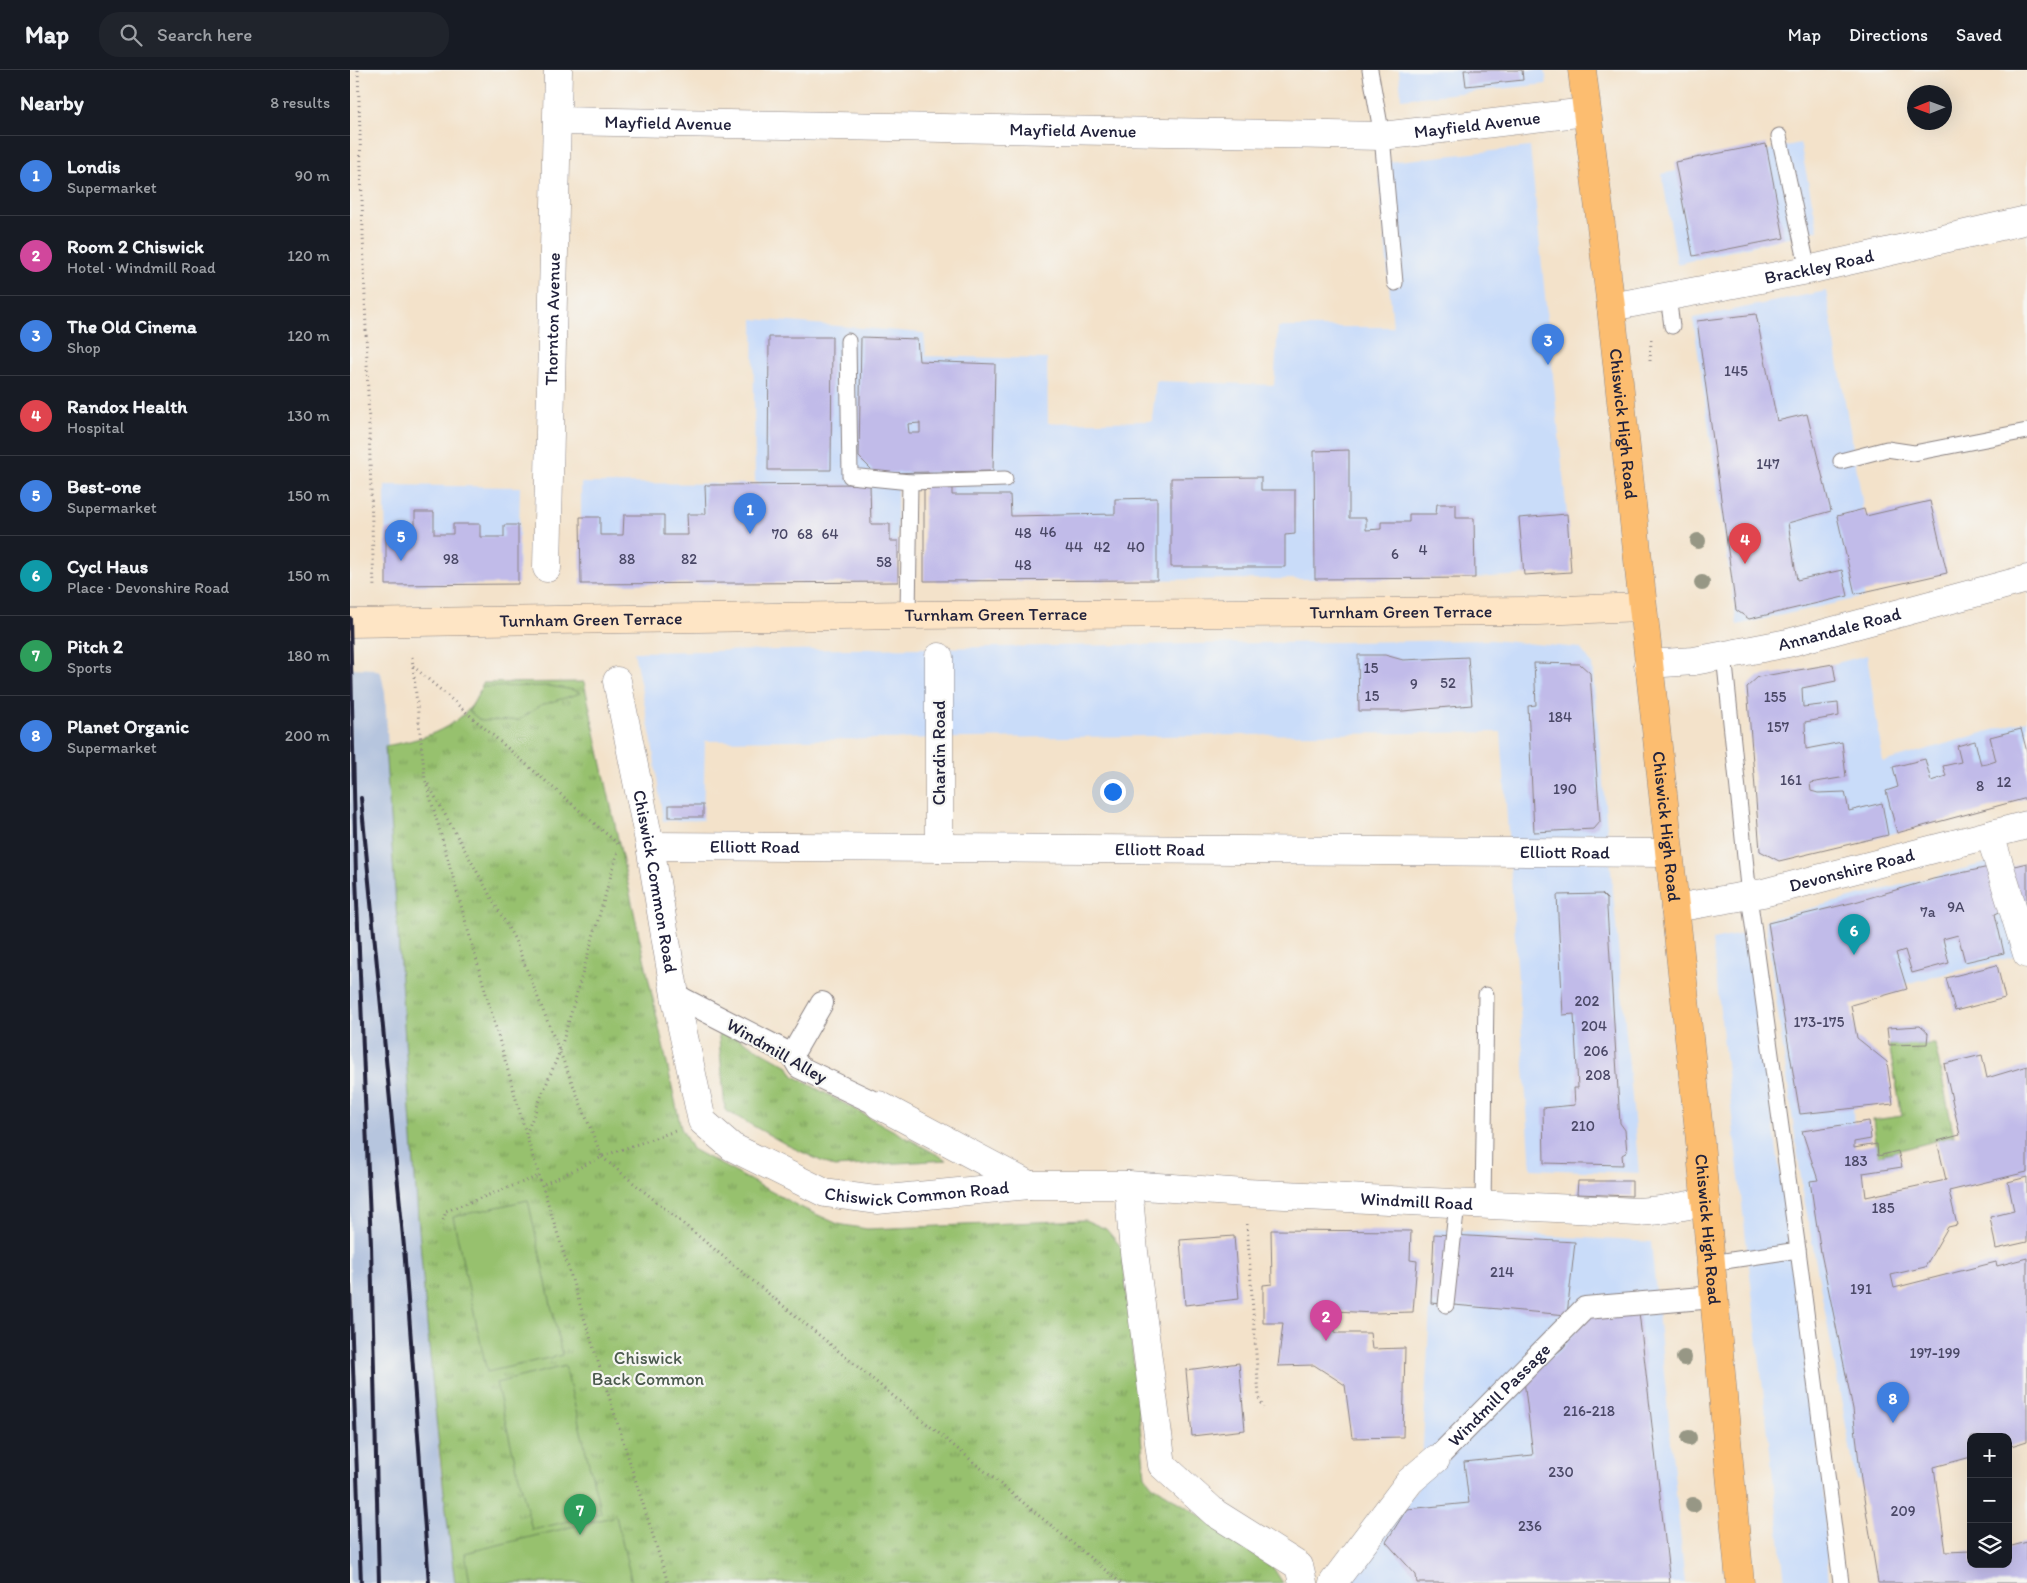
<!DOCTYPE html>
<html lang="en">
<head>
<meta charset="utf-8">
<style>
	body { margin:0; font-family:Itim,sans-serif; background:#20242c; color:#f1f3f6 }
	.controls { position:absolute; right:15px; bottom:15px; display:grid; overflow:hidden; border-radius:10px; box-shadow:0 5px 20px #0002 }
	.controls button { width:45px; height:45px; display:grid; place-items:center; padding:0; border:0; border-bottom:1px solid #363941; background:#171b24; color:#f1f3f6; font:25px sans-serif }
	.compass { position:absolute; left:1557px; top:15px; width:45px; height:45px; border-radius:50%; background:#171b24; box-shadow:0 5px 20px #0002; rotate:269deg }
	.you { position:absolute; left:762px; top:721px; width:18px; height:18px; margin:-12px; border:4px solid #fff; border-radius:50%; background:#1a73e8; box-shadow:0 0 0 8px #1a73e833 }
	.badge { display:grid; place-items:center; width:32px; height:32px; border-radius:50%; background:#d93025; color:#fff; font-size:16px; font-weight:700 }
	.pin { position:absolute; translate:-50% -41px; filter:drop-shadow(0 1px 2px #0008) }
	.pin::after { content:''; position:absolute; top:26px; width:18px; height:15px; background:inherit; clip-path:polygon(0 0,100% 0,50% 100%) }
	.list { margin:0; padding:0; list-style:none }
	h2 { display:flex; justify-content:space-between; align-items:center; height:65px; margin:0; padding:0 20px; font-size:21px }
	h2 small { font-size:16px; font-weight:400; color:#9ea1a6 }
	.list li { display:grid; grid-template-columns:32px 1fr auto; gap:15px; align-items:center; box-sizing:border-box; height:80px; padding:0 20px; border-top:1px solid #363941 }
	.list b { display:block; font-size:19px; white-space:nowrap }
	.list p { margin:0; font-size:16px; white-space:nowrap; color:#9ea1a6 }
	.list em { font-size:16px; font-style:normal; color:#9ea1a6 }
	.icon { flex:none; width:28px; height:28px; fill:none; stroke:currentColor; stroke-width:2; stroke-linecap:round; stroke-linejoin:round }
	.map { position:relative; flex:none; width:1677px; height:1513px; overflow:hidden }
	header { display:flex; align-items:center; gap:30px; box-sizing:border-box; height:70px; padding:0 25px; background:#171b24; border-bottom:1px solid #363941 }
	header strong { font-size:24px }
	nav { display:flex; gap:28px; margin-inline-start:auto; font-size:18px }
	.search { width:350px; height:45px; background:#20242c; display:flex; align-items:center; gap:12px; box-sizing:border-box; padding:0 18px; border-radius:20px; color:#9ea1a6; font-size:19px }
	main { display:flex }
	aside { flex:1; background:#171b24 }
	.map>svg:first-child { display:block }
</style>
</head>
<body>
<header>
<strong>Map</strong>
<div class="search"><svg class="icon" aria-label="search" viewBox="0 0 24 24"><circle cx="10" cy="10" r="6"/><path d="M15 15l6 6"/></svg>Search here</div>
<nav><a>Map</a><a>Directions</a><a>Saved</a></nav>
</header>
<main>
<aside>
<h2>Nearby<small>8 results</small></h2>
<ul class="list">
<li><span class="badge" style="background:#3f7fe0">1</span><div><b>Londis</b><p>Supermarket</p></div><em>90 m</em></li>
<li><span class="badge" style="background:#d1479c">2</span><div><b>Room 2 Chiswick</b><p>Hotel · Windmill Road</p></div><em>120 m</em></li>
<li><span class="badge" style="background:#3f7fe0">3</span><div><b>The Old Cinema</b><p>Shop</p></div><em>120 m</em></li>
<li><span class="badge" style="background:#e0444e">4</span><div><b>Randox Health</b><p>Hospital</p></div><em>130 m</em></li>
<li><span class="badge" style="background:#3f7fe0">5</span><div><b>Best-one</b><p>Supermarket</p></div><em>150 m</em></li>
<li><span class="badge" style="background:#0f9aa8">6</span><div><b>Cycl Haus</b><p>Place · Devonshire Road</p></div><em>150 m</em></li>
<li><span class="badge" style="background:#2e9e5b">7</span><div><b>Pitch 2</b><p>Sports</p></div><em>180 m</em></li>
<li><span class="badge" style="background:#3f7fe0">8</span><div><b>Planet Organic</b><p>Supermarket</p></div><em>200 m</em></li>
</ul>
</aside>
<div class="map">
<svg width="1677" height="1513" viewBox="0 0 1677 1513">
	<defs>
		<pattern id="grass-tufts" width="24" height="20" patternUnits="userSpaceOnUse" patternTransform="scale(1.25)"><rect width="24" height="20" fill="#97c16e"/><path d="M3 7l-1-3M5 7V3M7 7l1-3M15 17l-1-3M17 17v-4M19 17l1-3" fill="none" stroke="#7b9c5c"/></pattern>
	</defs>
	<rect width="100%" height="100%" fill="#f6f6f2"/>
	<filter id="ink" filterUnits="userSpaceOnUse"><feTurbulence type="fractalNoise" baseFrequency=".02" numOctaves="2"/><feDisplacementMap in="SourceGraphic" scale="10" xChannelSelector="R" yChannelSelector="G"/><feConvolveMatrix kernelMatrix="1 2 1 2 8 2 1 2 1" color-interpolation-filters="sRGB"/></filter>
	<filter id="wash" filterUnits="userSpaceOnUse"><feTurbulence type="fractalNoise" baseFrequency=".0096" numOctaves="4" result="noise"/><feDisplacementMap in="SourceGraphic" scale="20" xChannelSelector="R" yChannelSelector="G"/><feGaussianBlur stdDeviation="1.12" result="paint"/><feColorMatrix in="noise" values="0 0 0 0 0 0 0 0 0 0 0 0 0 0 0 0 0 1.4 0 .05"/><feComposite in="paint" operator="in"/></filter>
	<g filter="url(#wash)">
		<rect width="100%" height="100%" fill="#f3e2ca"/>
		<g fill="#c9dcf9">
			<path d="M1049,0H1195L1197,14L1051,29Z"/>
			<path d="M1450,73L1468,160L1327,194L1312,104Z"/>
			<path d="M1180,77L1217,444L1221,502L1125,508L574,511V415L547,413L548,512L231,514V413L413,414L405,412L403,249L574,263L576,286L697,289L698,353L802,351L806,311L924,315L928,257H1043L1028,93Z"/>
			<path d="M1476,221L1512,430L1514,527L1387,555L1343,248Z"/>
			<path d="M35,415L170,417L168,514L36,515Z"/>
			<path d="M1141,570L1230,578L1242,594L1289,1103L1181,1099L1151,662L355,671L353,750L313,751L302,672L284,582Z"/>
			<path d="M1517,585L1533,692L1677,650V728L1503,774L1429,791L1410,781L1397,617L1408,607L1483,594Z"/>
			<path d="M1640,792L1667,886L1555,914L1557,919L1501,935L1504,1078L1552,1403L1506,1410L1453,1123L1415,850Z"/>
			<path d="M1397,863L1473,1416L1479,1513H1435L1362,870Z"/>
			<path d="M1084,1159L1301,1172L1335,1513H997L1071,1413Z"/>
		</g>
		<path fill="#b6c5de" d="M0,598L24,599L31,603L35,623L44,791L67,1126L89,1387L105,1513H0Z"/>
		<g fill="url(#grass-tufts)" stroke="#5c7254">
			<path d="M234,612L331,1058L342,1079L450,1137L488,1154L517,1159L735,1150L756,1159L772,1178L795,1406L802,1415L917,1488L933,1513H105C69,1236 55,955 35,676C69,670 104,661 125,631C128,626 130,619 133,613Z"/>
			<path d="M368,957L438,996L444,1006L597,1090L484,1097L439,1076L375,1040Z"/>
			<path d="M1585,974L1604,1066L1528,1086L1523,1050L1552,1046L1539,975Z"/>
		</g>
		<g fill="#97c16e" stroke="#5c7254">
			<path d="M199,616L224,620L231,623L191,635L169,650L131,651L119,641L132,617Z"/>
			<path d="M178,1130L212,1285L137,1302L103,1147Z"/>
			<path d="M215,1296L251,1443L182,1460L146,1313Z"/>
			<path d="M266,1446L282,1513H120L115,1483Z"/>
		</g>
		<g id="blocks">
			<g fill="#c1bbe9" fill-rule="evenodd">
				<path d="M1114,0H1172L1173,10L1116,16Z"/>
				<path d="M1416,74L1434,168L1343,186L1325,92Z"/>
				<path d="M1406,244L1427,351L1457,344L1481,441L1438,453L1447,510L1492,500L1498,526L1399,549L1386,540L1347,251Z"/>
				<path d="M419,267H482L481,400H418Z"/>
				<path d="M511,267L567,269L569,291L645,294L643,401L525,403L509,387ZM570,353V363H559L558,354Z"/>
				<path d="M999,380V448H1016V460L1031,459V452H1059V444H1086L1087,434H1106V448H1124L1125,508L965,509L964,381Z"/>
				<path d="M911,407V420H945V464L935,465V497H821V408Z"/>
				<path d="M520,414L521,454H540V471H548V512L231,514L230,447H250V465H273L274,445H314V465H338L337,444H356L355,415Z"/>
				<path d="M574,415H602V425H660L661,446L765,444V429L807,428V510L574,511Z"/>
				<path d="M1580,431L1597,503L1505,524L1487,446L1514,439L1516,446Z"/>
				<path d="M65,442H84V464H103V454H130V467H154V455H168V514L36,515V459H57L56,467L65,468Z"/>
				<path d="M1217,444L1221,502L1174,505L1169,448Z"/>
				<path d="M1035,585L1053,590L1118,587L1122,635L1053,641H1009L1008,585Z"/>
				<path d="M1184,593L1230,594L1240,603L1250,752L1244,759L1184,762L1178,636L1186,635Z"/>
				<path d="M1483,594L1486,611L1452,618L1453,637L1488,633L1489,646L1455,652L1456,679L1492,672L1496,707L1460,713L1461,721L1468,723L1495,722L1499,741L1532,733L1538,765L1429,791L1410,781L1397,617L1408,607Z"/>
				<path d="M1671,659L1677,682V728L1547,763L1536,721L1548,717L1543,697L1575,689L1581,711L1596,706L1593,696L1611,692L1607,676L1625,671L1631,695L1637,694L1646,691L1640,667Z"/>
				<rect x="319" y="735" width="34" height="12"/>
				<path d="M1677,793V864L1660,797Z"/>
				<path d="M1639,797L1652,841L1645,844L1654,883L1615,892L1608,865L1593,869L1599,893L1562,903L1555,880L1546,883L1557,919L1501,935L1507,968L1537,992L1543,1034L1450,1044L1418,853L1505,832L1583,809Z"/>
				<path d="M1252,824L1257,829V838L1270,1053L1275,1060L1277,1082L1272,1085L1273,1095L1194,1093L1193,1038L1225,1035L1224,1018H1228L1224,944L1213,945L1207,825Z"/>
				<path d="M1647,895L1655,928L1605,941L1596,908Z"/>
				<path d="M1570,956L1578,963L1577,974L1539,975L1537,958Z"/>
				<path d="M1632,985L1637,1008L1677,996V1102L1599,1121L1607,1155L1598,1157L1575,1197L1541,1205L1544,1218L1646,1192L1647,1196L1677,1188V1371L1658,1377V1367H1621V1387L1584,1397L1596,1482L1621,1481V1494H1658V1477L1677,1472V1513H1528L1511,1410L1503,1339L1471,1183L1460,1111L1468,1110L1452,1061L1519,1051L1521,1069L1504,1072V1078L1527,1074L1528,1086L1548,1081L1552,1097L1513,1103L1516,1127L1596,1110L1587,1071L1610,1065L1594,994Z"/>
				<path d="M1677,1107V1172L1646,1179L1640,1147L1664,1141L1658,1112Z"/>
				<path d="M1228,1111H1282V1126L1227,1124Z"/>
				<path d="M921,1160L1061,1161L1060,1190L1067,1191L1063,1242L1024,1243L985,1241V1263H1020L1022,1279L1055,1278L1053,1367L1002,1368L995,1315L964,1295L928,1296L933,1253H913V1215L922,1214Z"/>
				<path d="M1084,1164L1225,1172L1217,1245L1081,1233Z"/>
				<path d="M884,1166L889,1229L835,1235L830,1170Z"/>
				<path d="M1289,1242L1320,1513H1067L1066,1505L1036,1472L1057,1439L1119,1433L1114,1392L1183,1385L1174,1310L1213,1278L1238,1246Z"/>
				<path d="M889,1293L895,1360L842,1366L836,1300Z"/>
			</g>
		</g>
	</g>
	<g filter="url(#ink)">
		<use href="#blocks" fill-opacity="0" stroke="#8a8282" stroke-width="1"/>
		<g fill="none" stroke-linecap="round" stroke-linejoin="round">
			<defs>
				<g id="service">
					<path d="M1020,0L1032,66L1045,213"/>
					<path d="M1429,66L1458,200"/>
					<path d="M1318,227L1322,256"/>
					<path d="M498,271L500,406L560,412L655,409"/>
					<path d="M1491,391L1537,379L1564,383L1677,361"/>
					<path d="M558,545L560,412"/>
					<path d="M1374,585L1399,826L1448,1180L1491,1513"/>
					<path d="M1133,1134L1136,925"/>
					<path d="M1361,1193L1448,1180"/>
					<path d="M1096,1235L1107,1133"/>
				</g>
				<g id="pedestrian">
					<path d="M325,925L442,985L449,997L529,1035"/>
					<path d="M442,985L472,933"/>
					<path id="s1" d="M1086,1389L1235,1238L1364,1227"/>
				</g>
				<g id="minor">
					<path id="s2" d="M208,51L1032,66L1236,42"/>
					<path id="s3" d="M1261,237L1458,200L1677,150"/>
					<path id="s4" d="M197,498L208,0"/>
					<path id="s5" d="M1298,594L1344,591L1438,573L1677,509"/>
					<path id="s6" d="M267,611L300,776L325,925L352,1051L382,1077L475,1123L527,1130L679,1115H778L895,1123L1288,1142L1311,1140L1356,1132"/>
					<path d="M1640,765L1677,884"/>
					<path id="s7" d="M300,776L1319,783"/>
					<path d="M589,778V587"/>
					<path id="s8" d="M1325,838L1413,823L1677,755"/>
					<path d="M529,1035L679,1115"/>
					<path d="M778,1115L784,1182L812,1395L865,1443L949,1496L953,1513"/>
					<path d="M983,1513L1060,1411L1086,1389"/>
				</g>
				<g id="secondary">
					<path id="s9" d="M0,553L558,545L1188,541L1292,537"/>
				</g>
				<g id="primary">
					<path id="s10" d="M1232,0L1261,237L1349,1061L1390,1513"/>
				</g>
			</defs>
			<use href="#service" stroke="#8a8282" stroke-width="17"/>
			<use href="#pedestrian" stroke="#8a8282" stroke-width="24"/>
			<use href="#minor" stroke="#8a8282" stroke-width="29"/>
			<use href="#secondary" stroke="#8a8282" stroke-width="29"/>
			<use href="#primary" stroke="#8a8282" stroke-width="29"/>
			<g stroke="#8a8282" stroke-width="3" stroke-dasharray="1 4" stroke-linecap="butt">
				<path d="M8,0L24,519"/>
				<path d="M1300,291L1301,270"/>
				<path d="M62,587L75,709L176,1064L318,1513"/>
				<path d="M63,596L268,774"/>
				<path d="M78,714L164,868L252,1087L192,1115"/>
				<path d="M176,1064L210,981L268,781"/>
				<path d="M253,1086L325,1061"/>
				<path d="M252,1087L771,1513"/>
				<path d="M897,1154L909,1327L913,1338"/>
				<path d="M92,1155L96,1141L189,1106"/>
			</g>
			<use href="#service" stroke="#fff" stroke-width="15"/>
			<use href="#pedestrian" stroke="#fff" stroke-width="22"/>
			<use href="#minor" stroke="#fff" stroke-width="28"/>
			<use href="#secondary" stroke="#fee5c5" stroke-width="28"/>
			<use href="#primary" stroke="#fcbd6f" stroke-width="28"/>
			<g stroke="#22223b" stroke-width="4">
				<path d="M0,548L6,807L21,1175L29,1513"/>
				<path d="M11,728L54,1177L79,1513"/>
				<path d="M0,1216L11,1513"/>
			</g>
		</g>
		<g fill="#979785">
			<circle cx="1348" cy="471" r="8"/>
			<circle cx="1352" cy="513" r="8"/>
			<circle cx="1334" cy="1288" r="8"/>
			<circle cx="1339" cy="1368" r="8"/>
			<circle cx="1343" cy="1435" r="8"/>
		</g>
	</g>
	<g text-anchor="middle" stroke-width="4.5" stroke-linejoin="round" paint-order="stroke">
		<g font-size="15" fill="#4a4866">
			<text x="1386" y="306">145</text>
			<text x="1418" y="399">147</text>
			<text x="698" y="467">46</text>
			<text x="673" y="468">48</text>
			<text x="430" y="469">70</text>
			<text x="455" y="469">68</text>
			<text x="480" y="469">64</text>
			<text x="724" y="482">44</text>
			<text x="752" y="482">42</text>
			<text x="786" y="482">40</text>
			<text x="1073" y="485">4</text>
			<text x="1045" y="489">6</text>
			<text x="101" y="494">98</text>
			<text x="277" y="494">88</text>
			<text x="339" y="494">82</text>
			<text x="534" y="497">58</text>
			<text x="673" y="500">48</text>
			<text x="1021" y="603">15</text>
			<text x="1098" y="618">52</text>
			<text x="1064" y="619">9</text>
			<text x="1022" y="631">15</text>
			<text x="1425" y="632">155</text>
			<text x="1210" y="652">184</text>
			<text x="1428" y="662">157</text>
			<text x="1441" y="715">161</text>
			<text x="1654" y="717">12</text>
			<text x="1630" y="721">8</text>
			<text x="1215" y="724">190</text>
			<text x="1606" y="842">9A</text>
			<text x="1578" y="847">7a</text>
			<text x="1237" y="936">202</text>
			<text x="1469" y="957">173-175</text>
			<text x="1244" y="961">204</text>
			<text x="1246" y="986">206</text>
			<text x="1248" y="1010">208</text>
			<text x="1233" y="1061">210</text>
			<text x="1506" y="1096">183</text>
			<text x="1533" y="1143">185</text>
			<text x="1152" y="1207">214</text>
			<text x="1511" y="1224">191</text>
			<text x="1585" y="1288">197-199</text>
			<text x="1239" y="1346">216-218</text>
			<text x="1211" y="1407">230</text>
			<text x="1553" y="1446">209</text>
			<text x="1180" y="1461">236</text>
		</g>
		<g font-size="18" fill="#22223b" stroke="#f6f6f2">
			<text dy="6" stroke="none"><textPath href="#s2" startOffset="110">Mayfield Avenue</textPath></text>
			<text dy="6" stroke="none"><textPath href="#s2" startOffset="920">Mayfield Avenue</textPath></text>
			<text dy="6" stroke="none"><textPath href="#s2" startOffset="515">Mayfield Avenue</textPath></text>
			<text dy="6" stroke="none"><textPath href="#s3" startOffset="212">Brackley Road</textPath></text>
			<text dy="6" stroke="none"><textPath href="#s4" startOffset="249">Thornton Avenue</textPath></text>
			<text dy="6" stroke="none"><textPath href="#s10" startOffset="356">Chiswick High Road</textPath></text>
			<text dy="6" stroke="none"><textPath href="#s9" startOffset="1051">Turnham Green Terrace</textPath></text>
			<text dy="6" stroke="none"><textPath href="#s9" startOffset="646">Turnham Green Terrace</textPath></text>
			<text dy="6" stroke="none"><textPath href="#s9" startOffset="241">Turnham Green Terrace</textPath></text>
			<text dy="6" stroke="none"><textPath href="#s5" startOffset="195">Annandale Road</textPath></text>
			<text transform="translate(589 683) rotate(-90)" y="6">Chardin Road</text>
			<text dy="6" stroke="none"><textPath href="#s10" startOffset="761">Chiswick High Road</textPath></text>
			<text dy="6" stroke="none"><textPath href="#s7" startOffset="105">Elliott Road</textPath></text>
			<text dy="6" stroke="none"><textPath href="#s7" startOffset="510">Elliott Road</textPath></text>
			<text dy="6" stroke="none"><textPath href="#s7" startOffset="915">Elliott Road</textPath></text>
			<text dy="6" stroke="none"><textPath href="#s8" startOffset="181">Devonshire Road</textPath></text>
			<text dy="6" stroke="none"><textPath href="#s6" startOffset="204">Chiswick Common Road</textPath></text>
			<text transform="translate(427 981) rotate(30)" y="6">Windmill Alley</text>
			<text dy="6" stroke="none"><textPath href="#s6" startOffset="684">Chiswick Common Road</textPath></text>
			<text dy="6" stroke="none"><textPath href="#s6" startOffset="1185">Windmill Road</textPath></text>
			<text dy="6" stroke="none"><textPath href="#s10" startOffset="1166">Chiswick High Road</textPath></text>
			<text dy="6" stroke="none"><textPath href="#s1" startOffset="90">Windmill Passage</textPath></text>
		</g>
		<g font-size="18" fill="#4b5a4d" stroke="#f6f6f2">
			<text x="298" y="1294">Chiswick<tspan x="298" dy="21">Back Common</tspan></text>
		</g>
	</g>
</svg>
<div class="controls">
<button>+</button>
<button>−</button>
<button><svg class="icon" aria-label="layers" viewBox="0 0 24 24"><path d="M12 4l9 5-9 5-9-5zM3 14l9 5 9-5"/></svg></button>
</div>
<svg class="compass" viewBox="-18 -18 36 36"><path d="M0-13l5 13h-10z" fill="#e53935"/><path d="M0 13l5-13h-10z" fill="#9ea1a6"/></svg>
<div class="you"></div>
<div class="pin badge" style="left:400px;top:464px;background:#3f7fe0">1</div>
<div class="pin badge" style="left:976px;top:1271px;background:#d1479c">2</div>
<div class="pin badge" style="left:1198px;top:295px;background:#3f7fe0">3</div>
<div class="pin badge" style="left:1395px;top:494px;background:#e0444e">4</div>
<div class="pin badge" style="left:51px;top:491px;background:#3f7fe0">5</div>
<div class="pin badge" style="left:1504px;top:885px;background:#0f9aa8">6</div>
<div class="pin badge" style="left:230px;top:1465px;background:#2e9e5b">7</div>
<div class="pin badge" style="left:1543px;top:1353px;background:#3f7fe0">8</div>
</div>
</main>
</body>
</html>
